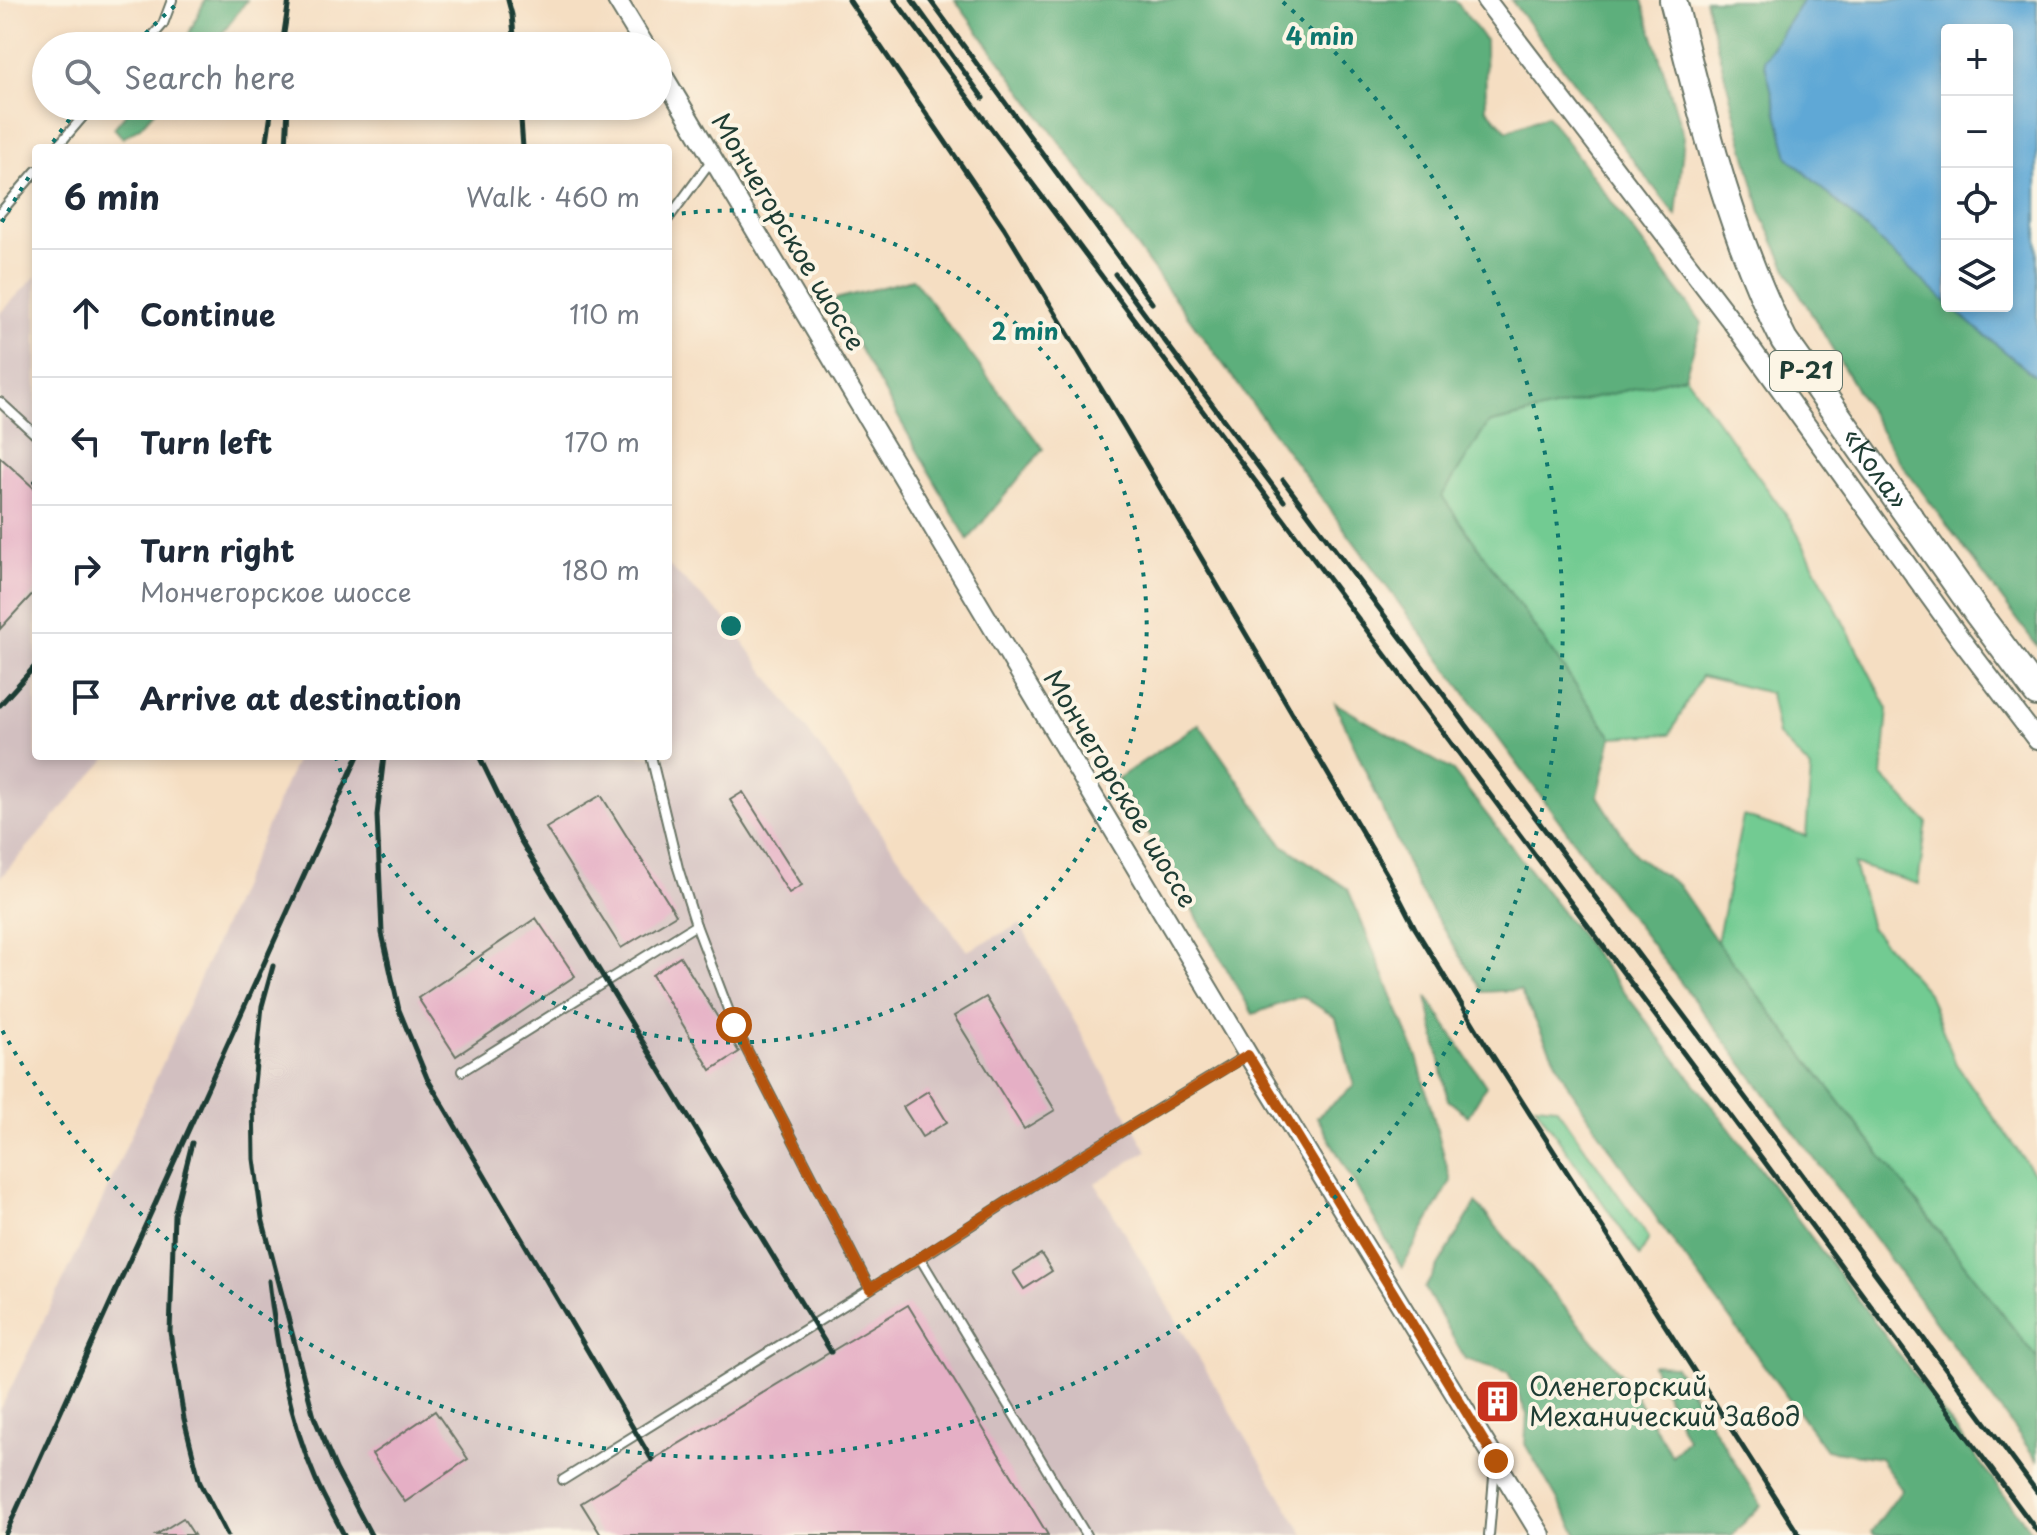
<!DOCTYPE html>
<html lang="en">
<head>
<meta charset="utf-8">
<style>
	body { margin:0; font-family:"Playpen Sans",sans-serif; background:#f6f6f7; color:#1f2937 }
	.controls { position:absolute; right:24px; top:24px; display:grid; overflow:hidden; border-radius:8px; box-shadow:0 4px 12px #0003 }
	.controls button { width:72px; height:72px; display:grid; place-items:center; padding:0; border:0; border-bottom:2px solid #e0e1e3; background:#fff; color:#1f2937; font:40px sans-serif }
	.stop { position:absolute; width:24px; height:24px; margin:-18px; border:6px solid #b45309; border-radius:50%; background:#fff }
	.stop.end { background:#b45309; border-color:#fff; box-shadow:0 2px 8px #0008 }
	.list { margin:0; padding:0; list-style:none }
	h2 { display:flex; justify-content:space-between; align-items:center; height:104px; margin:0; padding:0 32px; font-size:34px }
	h2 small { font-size:26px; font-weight:400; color:#747a83 }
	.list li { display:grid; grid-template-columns:52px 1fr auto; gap:24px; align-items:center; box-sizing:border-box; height:128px; padding:0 32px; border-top:2px solid #e0e1e3 }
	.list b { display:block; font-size:30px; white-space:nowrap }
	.list p { margin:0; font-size:26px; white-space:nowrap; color:#747a83 }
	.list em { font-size:26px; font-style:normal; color:#747a83 }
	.icon { flex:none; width:44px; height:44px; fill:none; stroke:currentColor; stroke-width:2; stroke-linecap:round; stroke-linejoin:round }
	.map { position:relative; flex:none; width:2037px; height:1535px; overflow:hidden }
	.search { position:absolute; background:#fff; box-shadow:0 4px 12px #0003; left:32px; top:32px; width:640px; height:88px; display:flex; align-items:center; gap:20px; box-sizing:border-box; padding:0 28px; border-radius:44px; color:#747a83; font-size:30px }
	.panel { position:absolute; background:#fff; box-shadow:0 4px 12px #0003; left:32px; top:144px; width:640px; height:616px; border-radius:8px }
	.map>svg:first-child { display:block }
</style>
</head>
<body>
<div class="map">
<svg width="2037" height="1535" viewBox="0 0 2037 1535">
	<rect width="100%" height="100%" fill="#fcf5e5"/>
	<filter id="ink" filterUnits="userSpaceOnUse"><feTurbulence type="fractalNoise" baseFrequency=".0125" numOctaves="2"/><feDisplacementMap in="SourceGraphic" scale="16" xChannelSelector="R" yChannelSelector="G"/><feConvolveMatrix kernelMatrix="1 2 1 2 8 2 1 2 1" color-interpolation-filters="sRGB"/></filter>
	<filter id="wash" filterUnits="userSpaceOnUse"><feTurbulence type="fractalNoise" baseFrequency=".006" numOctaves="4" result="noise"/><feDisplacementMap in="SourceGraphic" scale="32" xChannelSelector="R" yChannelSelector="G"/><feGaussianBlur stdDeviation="1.8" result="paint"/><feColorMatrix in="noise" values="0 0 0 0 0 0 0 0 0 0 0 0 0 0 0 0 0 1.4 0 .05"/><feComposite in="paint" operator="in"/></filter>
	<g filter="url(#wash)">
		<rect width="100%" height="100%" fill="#f5dec2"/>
		<g fill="#d2bfc0">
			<path d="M36,276V756H109L0,878V313Z"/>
			<path d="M668,565L728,621L967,951L1020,924L1147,1151L1095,1183L1304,1535H0V1410L102,1201L298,756H668Z"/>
		</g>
		<g fill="#72cb92" stroke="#488463" stroke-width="2">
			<path d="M1685,376L1792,523L1888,709L1882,776L1927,822L1918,884L1854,864L1871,928L1928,993L1956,1064L2037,1178V1359L1717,942L1743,816L1806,836L1811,769L1778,735L1770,693L1701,676L1670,734L1612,737L1441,496L1488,424Z"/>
			<path d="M1535,1105L1556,1107L1649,1238L1640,1256Z"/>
		</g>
		<g fill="#5daf7c" stroke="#3e7658" stroke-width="2">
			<path d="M205,0H247L213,46H183Z"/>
			<path d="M955,0H1455L1485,40L1486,108L1507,131L1547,115L1702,323L1685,376L1488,424L1442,496L1612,737L1598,796L1636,856L1678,885L1717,942L2037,1359V1460L1867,1228L1602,879Z"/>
			<path d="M1511,0H1642L1684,137L1676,216Z"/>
			<path d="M1705,0H1803L1764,60L1788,157L1947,303V306H1950L2037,378V646L1897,458L1793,282L1762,216Z"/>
			<path d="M132,106H159L140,127L123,138L114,128Z"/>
			<path d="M913,279L1043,449L968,540L832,300Z"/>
			<path d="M1335,703L1453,771L1743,1146L2034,1535H1875L1871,1532L1902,1490L1880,1458L1826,1450L1661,1225L1569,1087L1520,990L1483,992L1418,888Z"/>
			<path d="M1199,724L1283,845L1348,889L1417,1057L1451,1181L1402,1268L1317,1117L1354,1086L1336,1018L1302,996L1253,1014L1117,779Z"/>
			<path d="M1427,997L1486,1086L1468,1116L1448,1100Z"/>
			<path d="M1476,1203L1624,1377L1672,1456L1687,1439L1652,1365L1675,1366L1761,1505L1732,1535H1578L1525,1444L1527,1414L1508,1372L1465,1359L1425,1288Z"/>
		</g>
		<path fill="#5ea8d6" stroke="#3e7285" stroke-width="2" d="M1803,0H2037V378L1950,306H2007V30H1947V303L1788,157L1764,60Z"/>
		<g id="blocks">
			<g fill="#e5afc5">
				<path d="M0,457L36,490V590L0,629Z"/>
				<path d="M743,792L802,885L789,893L730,800Z"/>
				<path d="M601,795L676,915L621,948L546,828Z"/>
				<path d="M536,918L575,976L456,1056L418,998Z"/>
				<path d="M680,956L739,1052L711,1070L652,975Z"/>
				<path d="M986,997L1055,1110L1024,1129L954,1016Z"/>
				<path d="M928,1091L947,1122L922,1137L903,1107Z"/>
				<path d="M1041,1254L1052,1271L1024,1289L1013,1272Z"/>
				<path d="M908,1305L1048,1535H601L581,1503Z"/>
				<path d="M435,1411L468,1459L405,1502L372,1454Z"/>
				<path d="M183,1518L194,1535H156Z"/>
			</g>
		</g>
	</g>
	<g filter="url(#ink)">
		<use href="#blocks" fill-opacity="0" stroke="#6a7566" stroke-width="2"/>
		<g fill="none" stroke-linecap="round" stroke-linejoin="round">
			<defs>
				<g id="service">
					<path d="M144,46L163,24L172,0"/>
					<path d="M56,148L92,106"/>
					<path d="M0,213L36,171"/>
					<path d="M668,219L713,158"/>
					<path d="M0,402L36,435"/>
					<path d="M651,756L678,868L696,925L734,1025L870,1289"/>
					<path d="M462,1071L696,925"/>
					<path d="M563,1480L920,1258"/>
					<path d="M1086,1535L920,1258L1032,1186L1247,1055"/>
					<path d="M1489,1535L1495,1466"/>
				</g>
				<g id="tertiary">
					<path d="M617,0L645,46"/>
					<path d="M1486,0L1732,322L1959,637L2037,740"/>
					<path d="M658,67L1248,1055L1541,1535"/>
				</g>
				<g id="trunk">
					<path id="s1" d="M1673,0C1703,118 1729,231 1784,340L1978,614L2037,693"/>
				</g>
			</defs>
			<use href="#service" stroke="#6a7566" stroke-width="12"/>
			<use href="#tertiary" stroke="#6a7566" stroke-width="22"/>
			<use href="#trunk" stroke="#6a7566" stroke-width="30"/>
			<use href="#service" stroke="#fff" stroke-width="8"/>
			<use href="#tertiary" stroke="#fff" stroke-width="18"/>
			<use href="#trunk" stroke="#fff" stroke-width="26"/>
			<g stroke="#1f3d34" stroke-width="5">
				<path d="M508,0L512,15L515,46"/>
				<path d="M849,0L1004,228L1125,428L1389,878L1415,928L1491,1053L1799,1535"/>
				<path d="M895,0L1741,1130L2037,1531"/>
				<path d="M912,0L983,98"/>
				<path d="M930,0L1152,303"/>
				<path d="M282,46L289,0"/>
				<path d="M520,106L523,148"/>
				<path d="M266,148L272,106"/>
				<path d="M286,148L288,106"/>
				<path d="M1115,274L1284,501"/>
				<path d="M1283,480L1759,1116L2037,1492"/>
				<path d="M35,482L36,481"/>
				<path d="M0,705L36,665"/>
				<path d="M384,756L377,815L382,933L399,1010L427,1078L652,1460"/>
				<path d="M479,756L519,838L831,1352"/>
				<path d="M273,966L262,1006L253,1094L254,1159L262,1218L314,1417L336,1469L371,1535"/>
				<path d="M192,1143L174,1215L170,1332L184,1419L200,1483L227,1535"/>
				<path d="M269,1281C277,1348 289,1418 316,1480C324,1499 335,1517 344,1535"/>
				<path d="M5,1535L358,756"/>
			</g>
		</g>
	</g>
	<g fill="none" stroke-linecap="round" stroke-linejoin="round" filter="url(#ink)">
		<path stroke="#b45309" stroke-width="10" d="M734,1025L870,1289L1032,1186L1248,1055L1496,1461"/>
	</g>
	<g fill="none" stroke="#0f766e" stroke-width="4" stroke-dasharray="4 8">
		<path d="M670 215A416 416 0 1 1 336 758"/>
		<path d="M2 222A833 833 0 0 1 32 172M53 142A833 833 0 0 1 79 107M137 42A833 833 0 0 1 179 2M1283 2A833 833 0 1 1 2 1030"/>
	</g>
	<defs>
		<symbol id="building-square" viewBox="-11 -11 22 22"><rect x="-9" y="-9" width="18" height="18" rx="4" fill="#c8321e" stroke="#fcf5e5"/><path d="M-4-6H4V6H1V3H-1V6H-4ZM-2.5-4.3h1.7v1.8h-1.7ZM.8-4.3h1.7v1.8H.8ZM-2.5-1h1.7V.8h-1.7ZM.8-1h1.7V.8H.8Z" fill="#fff"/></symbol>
	</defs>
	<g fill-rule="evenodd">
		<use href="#building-square" x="1472" y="1376" width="51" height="51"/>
	</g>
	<g text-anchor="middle" stroke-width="8" stroke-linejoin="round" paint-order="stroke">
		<rect fill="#fcf5e5" stroke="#617469" stroke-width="2" x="1770" y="351" width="72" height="40" rx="6"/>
		<g font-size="24" font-weight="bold" fill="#1f3d34">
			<text x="1806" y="379">Р-21</text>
		</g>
		<g font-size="26" fill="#1f3d34" stroke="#fcf5e5">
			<text transform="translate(788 232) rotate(59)" y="9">Мончегорское шоссе</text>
			<text dy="9" stroke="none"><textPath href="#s1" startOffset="516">«Кола»</textPath></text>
			<text transform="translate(1120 789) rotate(59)" y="9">Мончегорское шоссе</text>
		</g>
		<g font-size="26" fill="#1f3d34" stroke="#fcf5e5" text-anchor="start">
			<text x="1529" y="1396">Оленегорский<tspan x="1529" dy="30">Механический Завод</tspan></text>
		</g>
	</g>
	<circle cx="731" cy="626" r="12" fill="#0f766e" stroke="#fcf5e5" stroke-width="4"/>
	<g font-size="24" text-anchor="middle" font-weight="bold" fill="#0f766e" stroke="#fcf5e5" stroke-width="8" stroke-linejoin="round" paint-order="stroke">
		<text x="1320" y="45">4 min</text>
		<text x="1025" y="340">2 min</text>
	</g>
</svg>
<div class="controls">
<button>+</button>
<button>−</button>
<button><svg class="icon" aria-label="locate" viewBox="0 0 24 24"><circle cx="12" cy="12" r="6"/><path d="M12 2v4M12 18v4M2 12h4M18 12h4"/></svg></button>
<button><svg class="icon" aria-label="layers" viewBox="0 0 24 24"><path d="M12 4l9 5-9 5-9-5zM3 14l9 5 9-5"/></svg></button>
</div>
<div class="stop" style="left:734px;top:1025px"></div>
<div class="stop end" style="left:1496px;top:1461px"></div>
<div class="search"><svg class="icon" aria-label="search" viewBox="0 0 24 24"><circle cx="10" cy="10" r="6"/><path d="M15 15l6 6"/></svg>Search here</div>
<section class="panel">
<h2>6 min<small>Walk · 460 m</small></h2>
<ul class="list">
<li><svg class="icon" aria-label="ahead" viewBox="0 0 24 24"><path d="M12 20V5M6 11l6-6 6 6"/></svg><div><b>Continue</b></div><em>110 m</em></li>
<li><svg class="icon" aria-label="left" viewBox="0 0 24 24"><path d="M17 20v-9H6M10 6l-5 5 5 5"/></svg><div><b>Turn left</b></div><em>170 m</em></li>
<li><svg class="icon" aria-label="right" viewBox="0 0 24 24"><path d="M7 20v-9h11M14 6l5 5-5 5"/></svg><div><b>Turn right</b><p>Мончегорское шоссе</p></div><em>180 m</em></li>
<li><svg class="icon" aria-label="arrive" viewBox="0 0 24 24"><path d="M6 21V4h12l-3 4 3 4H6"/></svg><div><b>Arrive at destination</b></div></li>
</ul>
</section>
</div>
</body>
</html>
